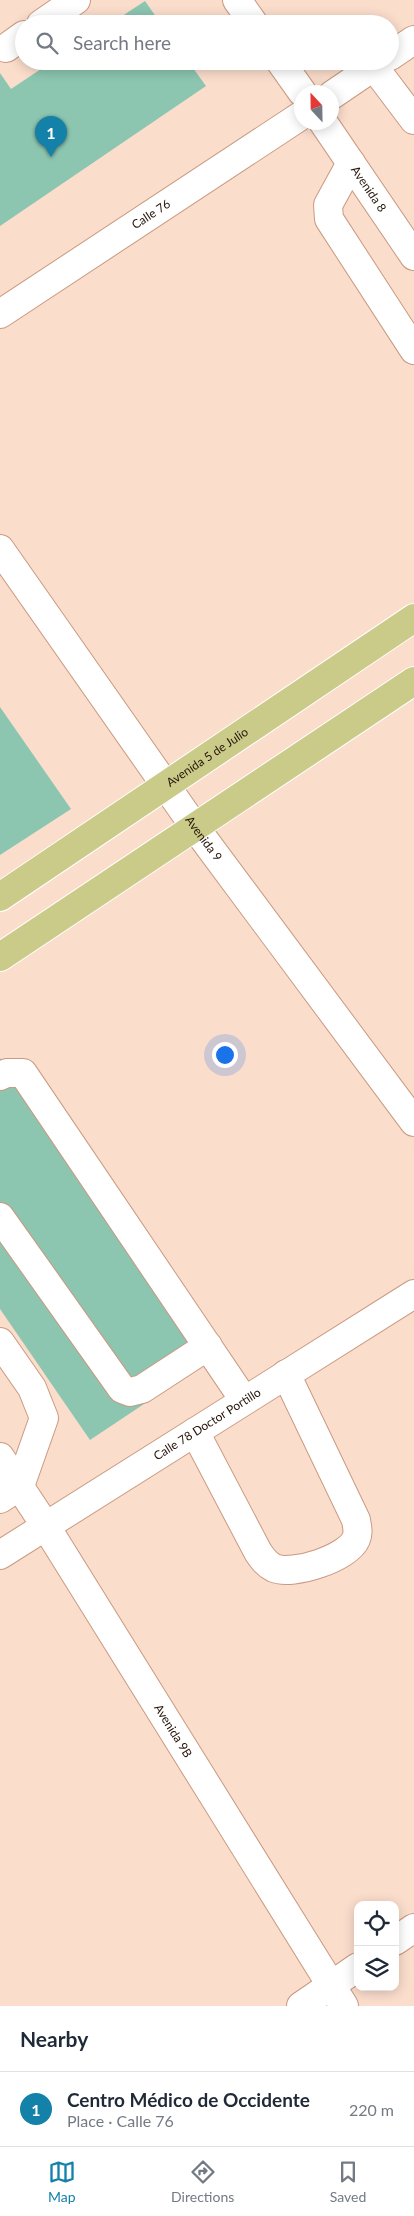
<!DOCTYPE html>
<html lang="en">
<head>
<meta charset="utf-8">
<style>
	body { margin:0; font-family:Lato,sans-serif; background:#f6f6f7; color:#1f2937 }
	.controls { position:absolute; right:15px; bottom:15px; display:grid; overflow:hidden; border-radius:10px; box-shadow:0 2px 12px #0003 }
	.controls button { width:45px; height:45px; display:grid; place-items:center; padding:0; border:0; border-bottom:1px solid #e0e1e3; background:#fff; color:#1f2937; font:25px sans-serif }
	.compass { position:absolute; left:294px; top:85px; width:45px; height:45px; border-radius:50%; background:#fff; box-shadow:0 2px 12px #0003; rotate:338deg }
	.you { position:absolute; left:224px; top:1054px; width:18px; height:18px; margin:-12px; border:4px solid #fff; border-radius:50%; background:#1a73e8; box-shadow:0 0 0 8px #1a73e833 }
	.badge { display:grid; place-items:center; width:32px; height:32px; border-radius:50%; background:#1481a9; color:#fff; font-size:16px; font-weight:700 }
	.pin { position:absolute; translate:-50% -41px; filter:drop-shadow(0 1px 2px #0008) }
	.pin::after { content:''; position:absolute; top:26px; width:18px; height:15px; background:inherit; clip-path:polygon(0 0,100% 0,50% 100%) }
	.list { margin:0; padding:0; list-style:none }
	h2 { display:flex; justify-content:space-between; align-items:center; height:65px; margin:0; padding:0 20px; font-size:21px }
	h2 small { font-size:16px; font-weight:400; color:#747a83 }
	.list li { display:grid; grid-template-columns:32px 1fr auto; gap:15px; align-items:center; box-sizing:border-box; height:75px; padding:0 20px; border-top:1px solid #e0e1e3 }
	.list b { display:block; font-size:19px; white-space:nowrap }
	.list p { margin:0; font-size:16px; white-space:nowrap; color:#747a83 }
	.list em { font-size:16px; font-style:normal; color:#747a83 }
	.icon { flex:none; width:28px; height:28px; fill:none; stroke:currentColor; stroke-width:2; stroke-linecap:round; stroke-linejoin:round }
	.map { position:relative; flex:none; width:414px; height:2006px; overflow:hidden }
	.search { position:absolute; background:#fff; box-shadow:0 2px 12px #0003; left:15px; right:15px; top:15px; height:55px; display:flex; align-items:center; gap:12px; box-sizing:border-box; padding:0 18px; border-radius:28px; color:#747a83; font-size:19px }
	.sheet { height:140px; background:#fff }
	nav { display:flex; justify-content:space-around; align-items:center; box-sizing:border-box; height:70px; border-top:1px solid #e0e1e3; background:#fff; font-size:14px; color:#747a83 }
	nav a { display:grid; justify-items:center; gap:2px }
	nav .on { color:#1481a9 }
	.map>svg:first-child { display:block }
</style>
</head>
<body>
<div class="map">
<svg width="414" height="2006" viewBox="0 0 414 2006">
	<rect width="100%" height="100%" fill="#fbddcc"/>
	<g fill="#8cc6b1">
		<path d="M145,1L161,24H110Z"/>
		<path d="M53,61H188L206,86L0,226V73L11,89Z"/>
		<path d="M0,707L71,809L0,855Z"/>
		<path d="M0,1058L204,1364L90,1440L0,1309Z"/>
	</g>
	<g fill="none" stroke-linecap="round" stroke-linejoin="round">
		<defs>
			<g id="minor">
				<path d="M237,0L254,24"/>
				<path d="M41,24L76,0"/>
				<path d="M6,48L24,35"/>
				<path d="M390,56L414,40"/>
				<path d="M280,61L302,92"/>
				<path d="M374,67L414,120"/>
				<path d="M332,95L382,61"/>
				<path id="s1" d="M323,122L414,256"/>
				<path d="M351,163L328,205L329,219L414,350"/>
				<path id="s2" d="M0,314L302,115"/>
				<path id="s3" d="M0,549L194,826L414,1122"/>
				<path d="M0,1076L7,1073H23L244,1400"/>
				<path d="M0,1217L122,1389L130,1392L142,1389L208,1346"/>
				<path d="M0,1342L32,1388L44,1418L20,1486L0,1499"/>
				<path d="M195,1432L258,1552C262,1558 266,1564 274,1568C293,1576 348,1558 356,1539C359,1532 357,1527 356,1520L286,1374"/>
				<path id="s4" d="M0,1457L45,1525L344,2006"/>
				<path id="s5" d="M0,1555L414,1294"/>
				<path d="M395,1941L414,1928"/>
				<path d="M301,2006L358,1967"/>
			</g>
			<g id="major">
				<path id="s6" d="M0,897L414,618"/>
				<path d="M0,957L414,681"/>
			</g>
		</defs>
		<use href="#minor" stroke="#c99a80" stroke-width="30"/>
		<use href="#major" stroke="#fff" stroke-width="30"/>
		<use href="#minor" stroke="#fff" stroke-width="28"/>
		<use href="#major" stroke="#cacb89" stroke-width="28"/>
	</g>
	<g text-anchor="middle" stroke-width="4.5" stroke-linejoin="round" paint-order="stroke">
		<g font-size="12" fill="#26140a" stroke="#f9eee9">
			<text dy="4" stroke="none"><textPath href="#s1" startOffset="81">Avenida 8</textPath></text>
			<text dy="4" stroke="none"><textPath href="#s2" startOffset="181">Calle 76</textPath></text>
			<text dy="4" stroke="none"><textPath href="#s6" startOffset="250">Avenida 5 de Julio</textPath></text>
			<text dy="4" stroke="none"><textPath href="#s3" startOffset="354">Avenida 9</textPath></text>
			<text dy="4" stroke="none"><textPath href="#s5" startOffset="245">Calle 78 Doctor Portillo</textPath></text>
			<text dy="4" stroke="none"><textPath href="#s4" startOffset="324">Avenida 9B</textPath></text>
		</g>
	</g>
</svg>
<div class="controls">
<button><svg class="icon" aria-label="locate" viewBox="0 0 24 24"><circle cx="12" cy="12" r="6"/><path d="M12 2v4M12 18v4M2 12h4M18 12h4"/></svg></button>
<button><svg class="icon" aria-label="layers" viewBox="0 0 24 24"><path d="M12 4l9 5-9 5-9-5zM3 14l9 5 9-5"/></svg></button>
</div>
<svg class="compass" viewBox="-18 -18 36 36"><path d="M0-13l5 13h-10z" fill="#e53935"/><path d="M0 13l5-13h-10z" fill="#747a83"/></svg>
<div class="you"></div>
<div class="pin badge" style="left:51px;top:157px">1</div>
<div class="search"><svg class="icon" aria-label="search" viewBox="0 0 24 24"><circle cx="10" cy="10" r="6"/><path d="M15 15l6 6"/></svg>Search here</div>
</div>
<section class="sheet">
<h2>Nearby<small></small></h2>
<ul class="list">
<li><span class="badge">1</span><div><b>Centro Médico de Occidente</b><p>Place · Calle 76</p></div><em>220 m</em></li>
</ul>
</section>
<nav>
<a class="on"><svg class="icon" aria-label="map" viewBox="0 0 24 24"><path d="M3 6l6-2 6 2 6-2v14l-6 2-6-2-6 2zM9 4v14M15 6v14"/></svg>Map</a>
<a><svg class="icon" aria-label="directions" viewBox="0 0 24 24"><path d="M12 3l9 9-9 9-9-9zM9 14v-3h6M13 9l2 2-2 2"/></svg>Directions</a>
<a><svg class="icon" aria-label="saved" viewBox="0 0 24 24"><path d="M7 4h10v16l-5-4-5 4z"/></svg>Saved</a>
</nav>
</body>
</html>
